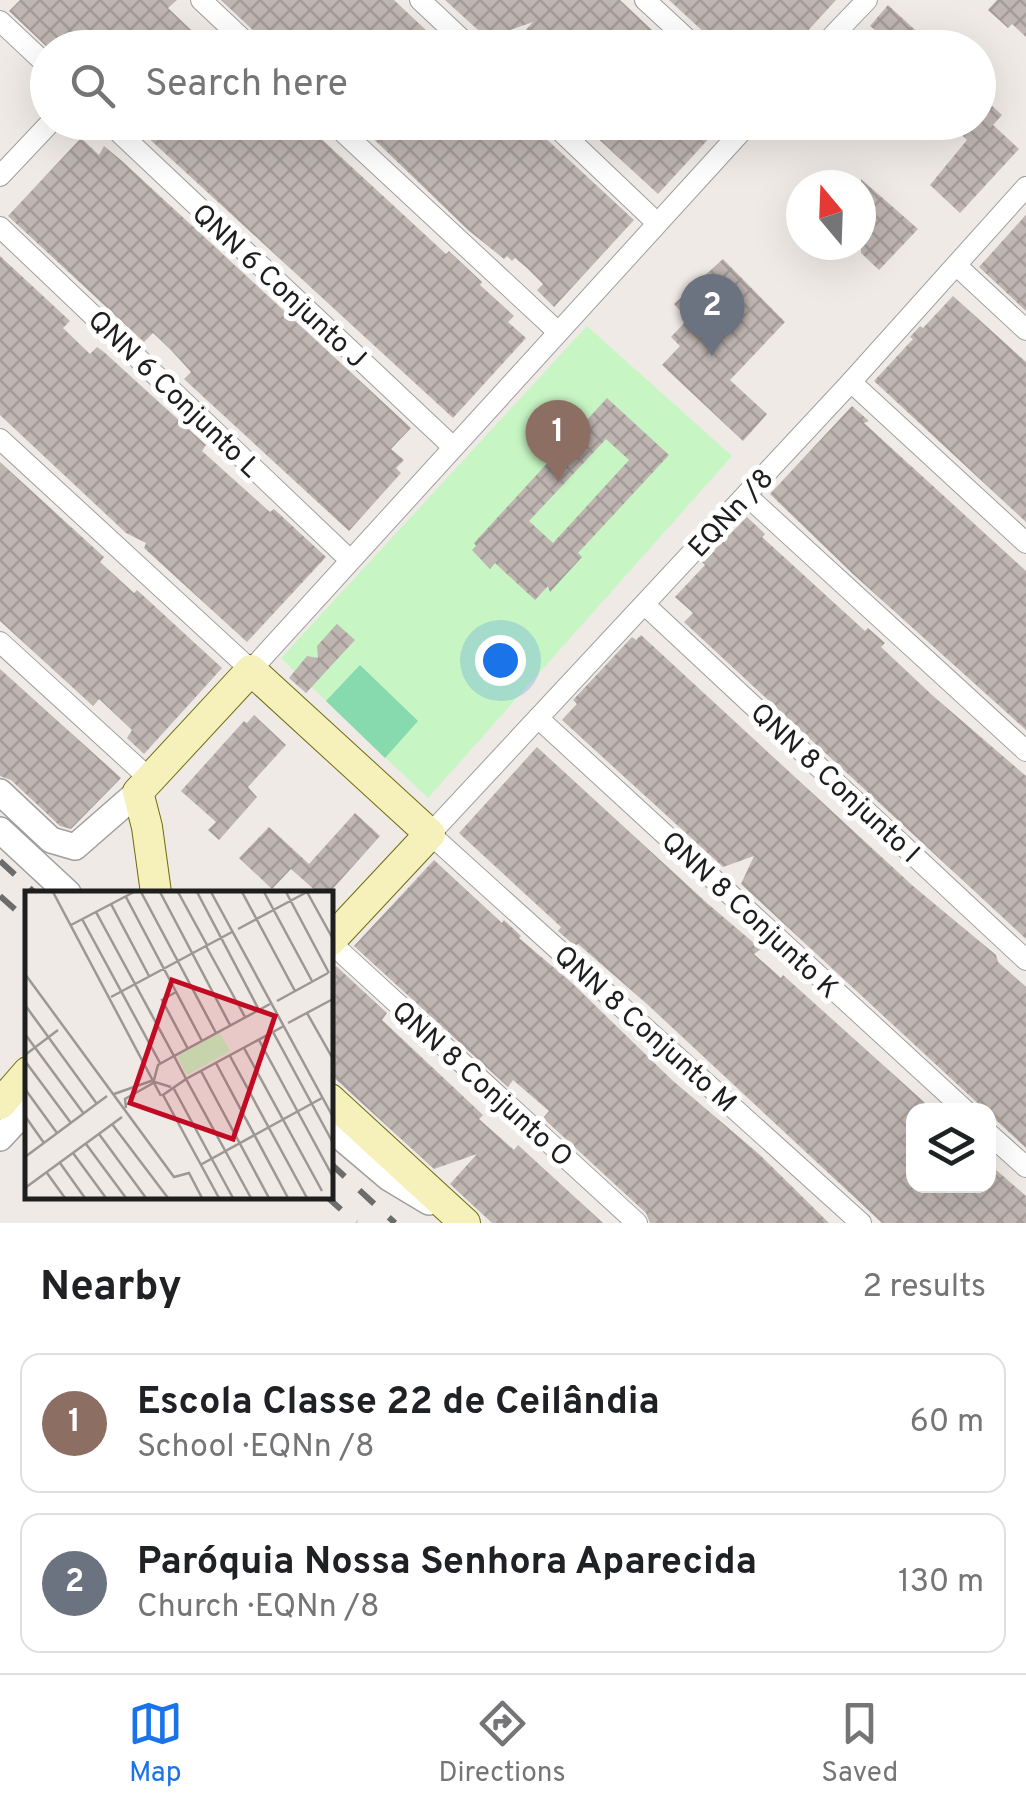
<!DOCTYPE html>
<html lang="en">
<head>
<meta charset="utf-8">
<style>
	body { margin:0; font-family:Overpass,sans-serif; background:#f2f2f2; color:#202124 }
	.controls { position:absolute; right:30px; bottom:30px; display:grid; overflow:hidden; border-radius:20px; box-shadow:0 10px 40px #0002 }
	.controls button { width:90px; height:90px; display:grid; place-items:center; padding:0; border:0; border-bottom:2px solid #e0e0e0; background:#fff; color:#202124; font:50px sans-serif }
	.compass { position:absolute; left:786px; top:170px; width:90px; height:90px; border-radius:50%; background:#fff; box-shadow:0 10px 40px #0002; rotate:341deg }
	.you { position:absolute; left:500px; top:660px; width:35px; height:35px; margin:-25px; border:8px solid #fff; border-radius:50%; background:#1a73e8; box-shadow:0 0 0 15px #1a73e833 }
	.badge { display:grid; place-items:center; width:65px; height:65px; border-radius:50%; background:#1a73e8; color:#fff; font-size:32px; font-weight:700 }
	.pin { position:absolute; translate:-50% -82px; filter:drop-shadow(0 2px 5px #0008) }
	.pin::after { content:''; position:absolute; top:52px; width:35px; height:30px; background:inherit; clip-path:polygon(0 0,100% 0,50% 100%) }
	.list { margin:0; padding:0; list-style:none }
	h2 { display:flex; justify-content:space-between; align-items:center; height:130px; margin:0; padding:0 40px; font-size:42px }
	h2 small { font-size:32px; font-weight:400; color:#757577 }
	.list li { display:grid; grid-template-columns:65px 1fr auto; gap:30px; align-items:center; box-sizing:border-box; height:140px; margin:0 20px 20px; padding:0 20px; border:2px solid #e0e0e0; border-radius:20px }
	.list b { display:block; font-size:38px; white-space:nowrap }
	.list p { margin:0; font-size:32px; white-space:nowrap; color:#757577 }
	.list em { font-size:32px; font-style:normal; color:#757577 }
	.icon { flex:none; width:55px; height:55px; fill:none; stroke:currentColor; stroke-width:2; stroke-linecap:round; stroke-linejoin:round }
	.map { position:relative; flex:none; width:1026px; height:1223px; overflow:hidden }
	.search { position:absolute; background:#fff; box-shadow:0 10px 40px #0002; left:30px; right:30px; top:30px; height:110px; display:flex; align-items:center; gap:25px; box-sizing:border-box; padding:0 35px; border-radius:55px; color:#757577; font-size:38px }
	.sheet { height:450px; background:#fff }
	nav { display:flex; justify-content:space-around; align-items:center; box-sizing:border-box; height:140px; border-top:2px solid #e0e0e0; background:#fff; font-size:28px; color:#757577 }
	nav a { display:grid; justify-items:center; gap:5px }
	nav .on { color:#1a73e8 }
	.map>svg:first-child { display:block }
</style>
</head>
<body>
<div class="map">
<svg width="1026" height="1223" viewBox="0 0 1026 1223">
	<defs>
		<pattern id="building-cross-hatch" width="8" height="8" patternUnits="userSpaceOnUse" patternTransform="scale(2.5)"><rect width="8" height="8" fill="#bfb5b1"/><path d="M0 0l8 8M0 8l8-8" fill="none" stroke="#a49b98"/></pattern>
	</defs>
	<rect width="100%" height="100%" fill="#efeae5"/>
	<path fill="#c7f6c4" d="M587,326L732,456L428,798L281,658Z"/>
	<path fill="#87d9ae" d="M360,665L418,721L385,758L326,701Z"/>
	<g fill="url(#building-cross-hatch)" fill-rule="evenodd">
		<path d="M20,0H177L168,8L210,48H48L9,11Z"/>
		<path d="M221,0H394L445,48H272Z"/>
		<path d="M445,0H620L671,48H509L533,22L487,38Z"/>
		<path d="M669,0H836L792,48H721Z"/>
		<path d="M997,0H1026V37L1012,24L1008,28L988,10Z"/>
		<path d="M888,5L926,40L919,48H860L875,30L870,26Z"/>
		<path d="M978,93L1002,115L993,125L1019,149L960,213L930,185L967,140L948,122H978Z"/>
		<path d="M131,122H303L446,254L449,251L482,282L480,285L514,316L508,322L526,338L453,418Z"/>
		<path d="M356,122H466L469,126L472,122H528L634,220L554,307L537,290L543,284L527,268L515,258L512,261L507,256L504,259L468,230Z"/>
		<path d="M580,122H724L658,194Z"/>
		<path d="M81,138L99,155L104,146L122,161L411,428L391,449L404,460L396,468L401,473L349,531L184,379L191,372L170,349L153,333L144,342L8,216Z"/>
		<path d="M861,179L918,229L879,270L861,253Z"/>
		<path d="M1026,215V311L979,267Z"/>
		<path d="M0,256L70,321L63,328L90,354L97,347L104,352L206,445L202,451L270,512L274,509L326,557L247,642L144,548L146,543L126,533L0,415Z"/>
		<path d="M723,259L785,322L730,380L767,414L743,441L662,365L680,346L671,337L688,319L674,304Z"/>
		<path d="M953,296L1026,362V522L874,381L913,339L910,337L920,326L923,328Z"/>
		<path d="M607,398L669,455L578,553L582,557L550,592L548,586L535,600L495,563L490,569L472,550L476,546L474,543ZM606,439L629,460L553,543L529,521Z"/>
		<path d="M852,406L869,421L864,423L1026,571V730L854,575L770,494Z"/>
		<path d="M0,462L104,557L100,562L134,593L137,590L222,668L144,754L127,738L132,730L99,699L93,706L0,621Z"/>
		<path d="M747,517L765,534L762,537L865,631L868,628L885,643L881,647L932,695L1026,776V939L684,622L693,613L675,597L705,565L702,562Z"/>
		<path d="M337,624L355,640L306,693L289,678L307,656L318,658L317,646Z"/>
		<path d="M641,635L913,886L996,955L998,962L1026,987V1148L741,884L754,856L723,867L562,720L577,704L573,700L632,637L636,640Z"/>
		<path d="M0,669L121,778L71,829L60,826L11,780L0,776Z"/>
		<path d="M254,715L286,745L248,787L257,797L219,840L208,830L216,822L181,791L244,721L247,723Z"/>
		<path d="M537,747L708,904L761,949L754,954L781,978L783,975L933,1110H914V1159L907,1166L914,1172V1186H988V1163L1026,1196V1223H882L647,1004L578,944L575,946L558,931L561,927L459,833Z"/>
		<path d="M355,813L380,836L329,893H318L291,869L272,889L239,858L269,827L309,864Z"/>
		<path d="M434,860L502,923L504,920L521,936L519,938L572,983L672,1080L760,1155L829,1223H650L646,1213L543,1118L549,1111L513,1080L508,1087L354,946Z"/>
		<path d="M336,966L387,1013L382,1020L483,1115L479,1119L514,1150L518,1145L603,1223H492L450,1184L477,1154L434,1169L330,1074V973Z"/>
	</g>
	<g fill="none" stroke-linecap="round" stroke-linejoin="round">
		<defs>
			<g id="minor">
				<path d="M201,0L252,48"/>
				<path d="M420,0L471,48"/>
				<path d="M645,0L697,48"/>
				<path d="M0,21L48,66"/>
				<path d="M821,48L867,0"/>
				<path d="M108,122L453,447"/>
				<path d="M332,122L557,331"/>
				<path d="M551,122L656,222"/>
				<path d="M0,176L51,122"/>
				<path d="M0,227L350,560"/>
				<path d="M957,266L1026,330"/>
				<path d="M851,382L1026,543"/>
				<path d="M0,439L251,670L750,122"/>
				<path d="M746,495L1026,751"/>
				<path d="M645,605L1026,960"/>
				<path d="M0,642L151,780"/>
				<path d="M538,718L965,1110"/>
				<path d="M330,942L637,1223"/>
				<path d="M988,1133L1026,1167"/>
				<path d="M861,1223L430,834L851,382L1026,187"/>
			</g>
			<g id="tertiary">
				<path d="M0,792L51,840L75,847L138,792"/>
				<path d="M0,830L68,893"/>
				<path d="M330,1128L389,1178L429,1202"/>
				<path d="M0,1138L28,1108"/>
			</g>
			<g id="secondary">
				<path d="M156,893L147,827L138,792L251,670L430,834L330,941"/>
				<path d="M330,1099L465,1223"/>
				<path d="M0,1104L28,1072"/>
			</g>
		</defs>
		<use href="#minor" stroke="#9f9f9f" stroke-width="22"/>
		<use href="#tertiary" stroke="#9f9f9f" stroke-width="28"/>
		<use href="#secondary" stroke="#6f6d0b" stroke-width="32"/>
		<use href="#minor" stroke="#fff" stroke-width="20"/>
		<use href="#tertiary" stroke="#fff" stroke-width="25"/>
		<use href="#secondary" stroke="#f6f1bb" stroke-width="30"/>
		<g stroke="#6c6c6c" stroke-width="6" stroke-dasharray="20 20" stroke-linecap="butt">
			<path d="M0,861L35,893"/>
			<path d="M0,896L28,921"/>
			<path d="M330,1163L395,1223"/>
			<path d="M326,1196L356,1223"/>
		</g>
	</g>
	<g text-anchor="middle" stroke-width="10" stroke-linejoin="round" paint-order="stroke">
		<g font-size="28" fill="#1e1e1e" stroke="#fff">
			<text transform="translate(280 285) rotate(43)" y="10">QNN 6 Conjunto J</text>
			<text transform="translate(175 393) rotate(44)" y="10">QNN 6 Conjunto L</text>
			<text transform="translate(730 512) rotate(-47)" y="10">EQNn /8</text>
			<text transform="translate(836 782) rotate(43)" y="10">QNN 8 Conjunto I</text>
			<text transform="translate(751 914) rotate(43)" y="10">QNN 8 Conjunto K</text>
			<text transform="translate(646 1028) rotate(42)" y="10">QNN 8 Conjunto M</text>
			<text transform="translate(483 1083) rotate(42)" y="10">QNN 8 Conjunto O</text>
		</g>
	</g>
	<g transform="translate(25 891)">
		<rect width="308" height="308" fill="#efeae5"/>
		<path d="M195,142L205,160L162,184L152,165Z" fill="#c7f6c4"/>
		<path fill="none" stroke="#9b9895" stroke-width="2.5" d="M28,1L136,205M116,1L191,142M135,1L205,134M153,1L182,54M172,1L234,119M186,1L308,226M217,1L270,100M239,1L287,90M261,1L304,82M282,1L308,48M101,6L177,150M86,13L124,85M71,21L149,165L245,113M57,28L135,172M46,34L109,1M213,38L282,1M181,55L220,126M0,83L149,286L164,282L177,307M151,101L137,109L163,158M86,106L207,41M252,110L303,82M0,114L72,213M282,122L308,168M263,132L308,108M248,141L308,252M0,143L59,223M234,149L308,286M219,157L297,300M0,164L33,139M205,165L282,307M0,170L46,232M191,172L263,307M176,180L244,307M0,198L32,242M149,198L208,307M89,203L129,189L133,174L149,165L161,188L138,204L194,307M101,217L100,208L130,191L146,196M0,225L19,252M87,233L143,307M74,243L121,307M61,253L101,307M48,262L81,307M0,266L82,205M35,272L60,307M177,273L297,207M22,282L40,307M0,297L97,226M226,307L161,188L259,135"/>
		<path fill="#c10b24" fill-opacity="0.15" stroke="#c10b24" stroke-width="5" d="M147,89L250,125L208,248L105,212Z"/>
		<rect width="308" height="308" fill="none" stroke="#1e1e1e" stroke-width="5"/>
	</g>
</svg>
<div class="controls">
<button><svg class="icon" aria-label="layers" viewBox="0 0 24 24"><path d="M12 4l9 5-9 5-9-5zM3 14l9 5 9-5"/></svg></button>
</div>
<svg class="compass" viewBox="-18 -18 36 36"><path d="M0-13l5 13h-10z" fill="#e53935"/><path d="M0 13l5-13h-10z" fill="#757577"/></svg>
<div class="you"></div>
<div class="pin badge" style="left:558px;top:482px;background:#8d6e63">1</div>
<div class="pin badge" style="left:712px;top:356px;background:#6b7280">2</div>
<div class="search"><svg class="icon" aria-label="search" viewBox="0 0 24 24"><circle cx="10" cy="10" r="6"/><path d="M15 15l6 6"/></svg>Search here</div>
</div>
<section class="sheet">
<h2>Nearby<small>2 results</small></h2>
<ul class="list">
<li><span class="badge" style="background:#8d6e63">1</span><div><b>Escola Classe 22 de Ceilândia</b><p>School · EQNn /8</p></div><em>60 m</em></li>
<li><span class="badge" style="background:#6b7280">2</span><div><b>Paróquia Nossa Senhora Aparecida</b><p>Church · EQNn /8</p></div><em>130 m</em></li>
</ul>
</section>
<nav>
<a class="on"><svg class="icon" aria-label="map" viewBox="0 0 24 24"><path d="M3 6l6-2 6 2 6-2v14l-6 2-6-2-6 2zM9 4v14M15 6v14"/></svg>Map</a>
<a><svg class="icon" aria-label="directions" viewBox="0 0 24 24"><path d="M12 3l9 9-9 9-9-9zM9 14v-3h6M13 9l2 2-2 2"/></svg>Directions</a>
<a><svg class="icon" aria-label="saved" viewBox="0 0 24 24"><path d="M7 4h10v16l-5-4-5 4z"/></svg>Saved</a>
</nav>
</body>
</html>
